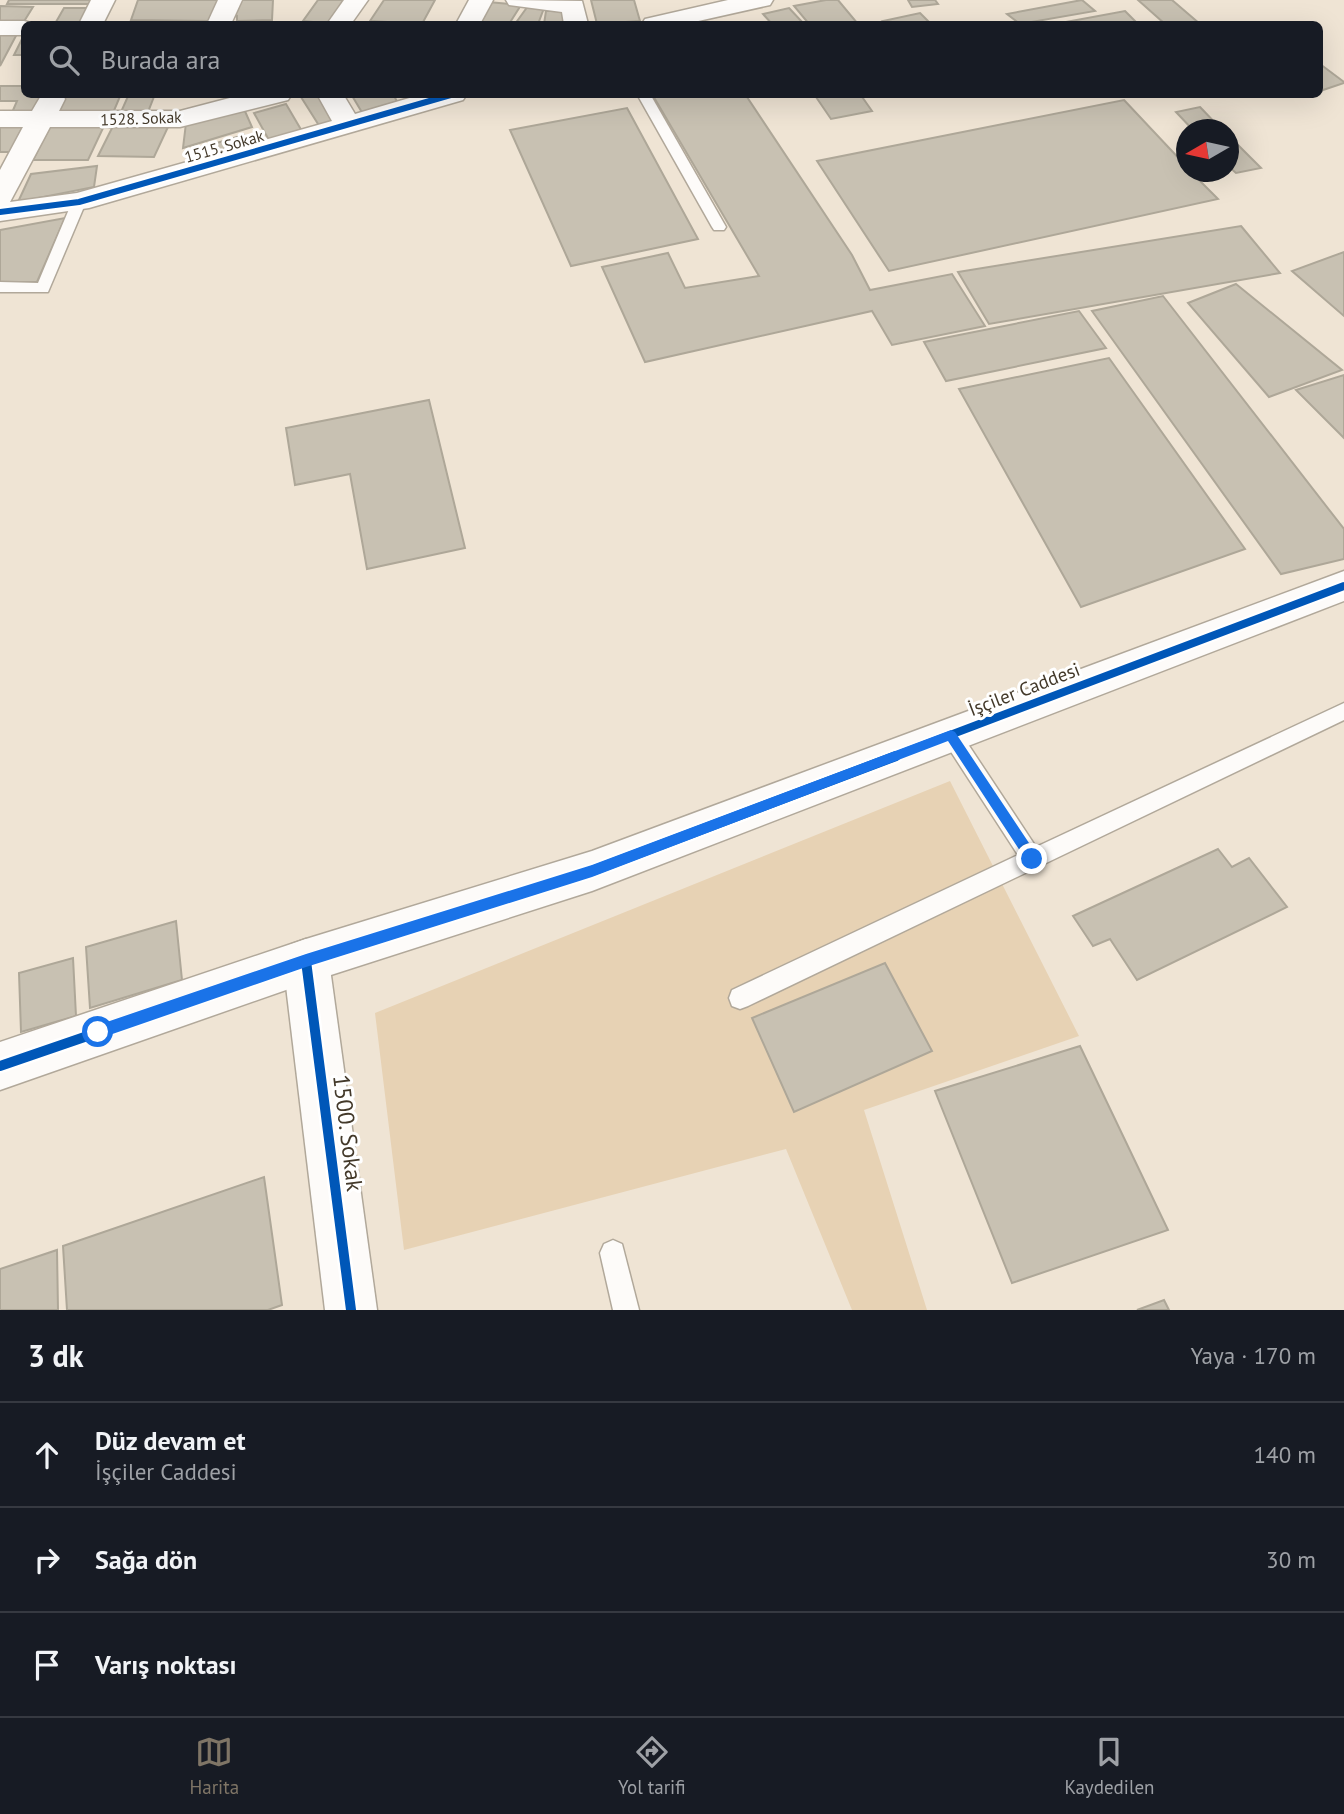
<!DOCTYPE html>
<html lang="tr">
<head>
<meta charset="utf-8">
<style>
	body { margin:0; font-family:"PT Sans",sans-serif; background:#20242c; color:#f1f3f6 }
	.compass { position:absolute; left:1176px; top:119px; width:63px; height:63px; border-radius:50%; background:#171b24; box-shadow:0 7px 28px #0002; rotate:261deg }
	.stop { position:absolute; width:21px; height:21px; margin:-16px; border:5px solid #1a73e8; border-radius:50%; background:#fff }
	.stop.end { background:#1a73e8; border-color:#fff; box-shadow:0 2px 7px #0008 }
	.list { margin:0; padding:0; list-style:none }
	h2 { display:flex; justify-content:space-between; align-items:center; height:91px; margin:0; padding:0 28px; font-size:30px }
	h2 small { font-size:23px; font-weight:400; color:#9ea1a6 }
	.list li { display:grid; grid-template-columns:46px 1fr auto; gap:21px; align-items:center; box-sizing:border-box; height:105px; padding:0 28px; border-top:2px solid #363941 }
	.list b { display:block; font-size:26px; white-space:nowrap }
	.list p { margin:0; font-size:23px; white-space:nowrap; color:#9ea1a6 }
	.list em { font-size:23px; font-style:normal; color:#9ea1a6 }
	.icon { flex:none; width:38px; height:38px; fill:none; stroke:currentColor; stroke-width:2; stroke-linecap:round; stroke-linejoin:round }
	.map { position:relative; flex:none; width:1344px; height:1310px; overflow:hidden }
	.search { position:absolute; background:#171b24; box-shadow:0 7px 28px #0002; left:21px; right:21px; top:21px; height:77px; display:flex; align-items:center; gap:18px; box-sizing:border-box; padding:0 24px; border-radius:10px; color:#9ea1a6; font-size:26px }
	.sheet { height:406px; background:#171b24 }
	nav { display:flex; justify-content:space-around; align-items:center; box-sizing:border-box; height:98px; border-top:2px solid #363941; background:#171b24; font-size:19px; color:#9ea1a6 }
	nav a { display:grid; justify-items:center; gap:4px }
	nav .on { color:#7f7566 }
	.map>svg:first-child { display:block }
</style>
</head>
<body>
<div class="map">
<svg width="1344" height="1310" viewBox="0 0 1344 1310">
	<rect width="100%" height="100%" fill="#efe4d4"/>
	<path fill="#e7d2b4" d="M950,781L1079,1036L864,1110L927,1310H852L786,1149L404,1250L375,1013Z"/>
	<g fill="#c8c1b2" stroke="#aea798" stroke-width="2">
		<path d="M9,0H95L93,4H7Z"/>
		<path d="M138,0H222L212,21L131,20Z"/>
		<path d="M236,0H273L272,20L237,21V16L229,17Z"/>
		<path d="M318,0H349L333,24L303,21Z"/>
		<path d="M384,0H435L422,24L370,21Z"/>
		<path d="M591,0H634L640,21L597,24Z"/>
		<path d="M826,0H838L858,24H809L794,6Z"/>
		<path d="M908,0H935L938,4L912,7Z"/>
		<path d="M1082,0L1095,11L1020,24L1007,14Z"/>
		<path d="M1138,0H1172L1200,24H1165Z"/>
		<path d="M488,2L521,5L509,24H478Z"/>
		<path d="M0,6L33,7L23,23H0Z"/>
		<path d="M528,6L544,8L538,24H515Z"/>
		<path d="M64,8H93L86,22H56Z"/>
		<path d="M789,8L804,24H772L763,14Z"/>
		<path d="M546,11H568L566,24H544Z"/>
		<path d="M1125,11L1138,24H1055Z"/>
		<path d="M920,13L931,24H887L883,21Z"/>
		<path d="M0,32H18L0,66Z"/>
		<path d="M24,35V55H14Z"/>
		<path d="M1320,64L1344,82V83L1320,91Z"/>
		<path d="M0,86H24V94H46L36,114L11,115L17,101H0Z"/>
		<path d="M66,94H121L113,113H57Z"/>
		<path d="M129,94H155L148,112H121Z"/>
		<path d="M322,94L339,121L320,127L301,97Z"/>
		<path d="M351,94H393L399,105L363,114Z"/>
		<path d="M652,94H745L852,255L870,290L952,274L985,326L892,345L872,311L645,362L602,267L668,253L685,288L759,276Z"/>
		<path d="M814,94H860L872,111L831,119Z"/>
		<path d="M1124,100L1186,166V172H1191L1218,199L889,271L817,161Z"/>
		<path d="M286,104L303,133L270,142L254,113Z"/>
		<path d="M1200,107L1222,130H1193L1176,112Z"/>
		<path d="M627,108L698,239L571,266L510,130Z"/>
		<path d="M244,109L252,127L183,148L186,123Z"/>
		<path d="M51,125L104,126L88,160H33Z"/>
		<path d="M23,126L11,152H0V127Z"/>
		<path d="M113,126L168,127L154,157L98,156Z"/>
		<path d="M244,135L251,147L186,166L189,151Z"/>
		<path d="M1228,135L1261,168L1236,173L1228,166Z"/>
		<path d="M97,166L94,187L18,202L31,174Z"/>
		<path d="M65,218L37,282H0V230Z"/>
		<path d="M1241,226L1280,273L989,324L958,272Z"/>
		<path d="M1344,252V316L1292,271Z"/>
		<path d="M1236,284L1342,370L1269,397L1188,303Z"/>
		<path d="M1163,296L1344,529V559L1281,574L1092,311Z"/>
		<path d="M1079,311L1106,348L946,381L924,342Z"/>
		<path d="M1109,358L1245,549L1081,607L959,389Z"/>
		<path d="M1344,375V438L1296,390Z"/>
		<path d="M429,400L465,548L367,569L350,474L295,485L286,428Z"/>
		<path d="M1218,849L1232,867L1249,858L1287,907L1137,980L1110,939L1093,946L1073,916Z"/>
		<path d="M176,921L182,980L90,1008L86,947Z"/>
		<path d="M73,958L76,1016L21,1032L19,973Z"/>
		<path d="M885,963L932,1051L794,1112L752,1018Z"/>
		<path d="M1080,1046L1168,1230L1012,1283L935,1091Z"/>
		<path d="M264,1177L282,1305L268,1310H67L63,1246Z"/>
		<path d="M57,1250L58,1310H0V1269Z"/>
		<path d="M1164,1300L1169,1310H1137Z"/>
	</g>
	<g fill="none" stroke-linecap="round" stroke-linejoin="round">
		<defs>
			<g id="lane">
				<path d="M637,94H650L726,227L724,230H714L712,227Z"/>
				<path d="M79,198L86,202L48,292H0V282L38,283L72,202Z"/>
				<path d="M1344,703V720L748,1006L740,1009L732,1006L729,998L732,990L1018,855L944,741L941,735L944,729L951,726L958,729L1036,847Z"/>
				<path d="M613,1240L622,1244L639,1310H613L600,1253L604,1244Z"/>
			</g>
			<g id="street">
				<path d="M91,0H115L103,24H79Z"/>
				<path d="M218,0H242L231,24H207Z"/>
				<path d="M344,0H368L351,24H327Z"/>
				<path d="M469,0H493L480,24H456Z"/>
				<path d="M506,0L582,1L588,24H564L562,12L509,5Z"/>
				<path d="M728,0H773L770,5L685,24H642L645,19Z"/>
				<path d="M0,21H24L34,24H24V35H0Z"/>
				<path d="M42,94H62L65,99L59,111H180L245,94H292L288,100L180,127H50L10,202L77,193L332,121L317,94H343L355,114L423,94H467L463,100L89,208L0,221V170L23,127H0V111H32Z"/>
				<path d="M306,939L322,945L329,961L377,1310H325L283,961L290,945Z"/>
			</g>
			<path id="secondary" d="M1344,571V601L592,891L306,983L0,1090V1042L306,939L592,851Z"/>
		</defs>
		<use href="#lane" stroke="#b1a89a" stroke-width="3"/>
		<use href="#street" stroke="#b1a89a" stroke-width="3"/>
		<use href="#secondary" stroke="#b1a89a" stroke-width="3"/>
		<use href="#lane" fill="#fdfbf9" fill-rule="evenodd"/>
		<use href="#street" fill="#fdfbf9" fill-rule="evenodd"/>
		<use href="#secondary" fill="#fdfbf9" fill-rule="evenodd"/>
		<defs>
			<path id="cycleway-far2" d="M0,212L79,202L454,94"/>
			<path id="cycleway-far1" d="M892,757L1344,586"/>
			<g id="cycleway">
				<path d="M306,961L351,1310"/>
				<path d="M0,1066L306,961L592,871L896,756"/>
			</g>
		</defs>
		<use href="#cycleway-far2" stroke="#fff" stroke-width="10"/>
		<use href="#cycleway-far1" stroke="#fff" stroke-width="12"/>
		<use href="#cycleway" stroke="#fff" stroke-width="15"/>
		<use href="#cycleway-far2" stroke="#0057b8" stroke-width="6"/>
		<use href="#cycleway-far1" stroke="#0057b8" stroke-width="8"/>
		<use href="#cycleway" stroke="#0057b8" stroke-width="10"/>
	</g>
	<path fill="#1a73e8" d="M951,730L955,732L1037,855V863H1028L948,741L592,877L306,967L98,1039L91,1032L98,1025L306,954L592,865Z"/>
	<g text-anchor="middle" stroke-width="6" stroke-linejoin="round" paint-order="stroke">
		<g font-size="16" fill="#43392a" stroke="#fff">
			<text transform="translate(141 118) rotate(-2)" y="6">1528. Sokak</text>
			<text transform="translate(224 146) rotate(-16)" y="6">1515. Sokak</text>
		</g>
		<g font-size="19" fill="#43392a" stroke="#fff">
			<text transform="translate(1024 689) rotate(-21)" y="7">İşçiler Caddesi</text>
		</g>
		<g font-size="23" fill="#43392a" stroke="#fff">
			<text transform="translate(348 1133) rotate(83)" y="8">1500. Sokak</text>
		</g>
	</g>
</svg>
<svg class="compass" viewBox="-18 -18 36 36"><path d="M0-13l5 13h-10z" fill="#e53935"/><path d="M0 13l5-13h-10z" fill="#9ea1a6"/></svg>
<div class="stop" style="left:98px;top:1032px"></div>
<div class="stop end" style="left:1032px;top:859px"></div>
<div class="search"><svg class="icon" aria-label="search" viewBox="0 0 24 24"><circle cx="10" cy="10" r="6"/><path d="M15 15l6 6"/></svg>Burada ara</div>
</div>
<section class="sheet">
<h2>3 dk<small>Yaya · 170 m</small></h2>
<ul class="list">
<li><svg class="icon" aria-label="ahead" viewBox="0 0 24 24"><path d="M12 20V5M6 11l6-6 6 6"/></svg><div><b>Düz devam et</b><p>İşçiler Caddesi</p></div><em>140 m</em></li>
<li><svg class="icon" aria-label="right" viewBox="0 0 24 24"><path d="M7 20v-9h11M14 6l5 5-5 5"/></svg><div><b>Sağa dön</b></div><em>30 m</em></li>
<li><svg class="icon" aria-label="arrive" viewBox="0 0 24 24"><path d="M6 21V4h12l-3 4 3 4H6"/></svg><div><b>Varış noktası</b></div></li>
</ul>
</section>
<nav>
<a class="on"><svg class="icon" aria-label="map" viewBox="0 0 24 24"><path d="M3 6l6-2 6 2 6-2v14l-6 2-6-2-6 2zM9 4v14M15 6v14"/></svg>Harita</a>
<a><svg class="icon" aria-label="directions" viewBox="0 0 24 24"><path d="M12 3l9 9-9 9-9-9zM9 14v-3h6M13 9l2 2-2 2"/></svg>Yol tarifi</a>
<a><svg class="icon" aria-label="saved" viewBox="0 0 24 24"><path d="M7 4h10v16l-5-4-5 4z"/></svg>Kaydedilen</a>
</nav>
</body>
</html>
